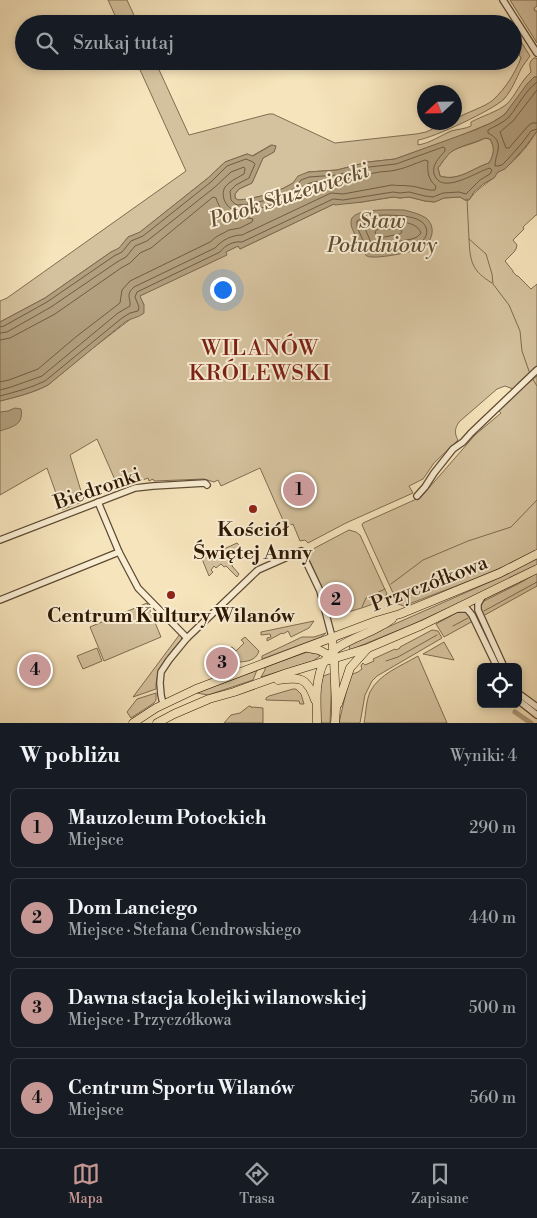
<!DOCTYPE html>
<html lang="pl">
<head>
<meta charset="utf-8">
<style>
	body { margin:0; font-family:"Libre Bodoni",serif; background:#242831; color:#f1f3f6 }
	.controls { position:absolute; right:15px; bottom:15px; display:grid; overflow:hidden; border-radius:8px; box-shadow:0 2px 8px #0003 }
	.controls button { width:45px; height:45px; display:grid; place-items:center; padding:0; border:0; border-bottom:1px solid #363941; background:#171b24; color:#f1f3f6; font:25px sans-serif }
	.compass { position:absolute; left:417px; top:85px; width:45px; height:45px; border-radius:50%; background:#171b24; box-shadow:0 2px 8px #0003; rotate:248deg }
	.you { position:absolute; left:222px; top:289px; width:18px; height:18px; margin:-12px; border:4px solid #fff; border-radius:50%; background:#1a73e8; box-shadow:0 0 0 8px #1a73e833 }
	.badge { display:grid; place-items:center; width:32px; height:32px; border-radius:50%; background:#c59692; color:#111; font-size:16px; font-weight:700 }
	.pin { position:absolute; translate:-50% -50%; border:2px solid #fff; box-shadow:0 1px 5px #0006 }
	.list { margin:0; padding:0; list-style:none }
	h2 { display:flex; justify-content:space-between; align-items:center; height:65px; margin:0; padding:0 20px; font-size:21px }
	h2 small { font-size:16px; font-weight:400; color:#9ea1a6 }
	.list li { display:grid; grid-template-columns:32px 1fr auto; gap:15px; align-items:center; box-sizing:border-box; height:80px; margin:0 10px 10px; padding:0 10px; border:1px solid #363941; border-radius:8px }
	.list b { display:block; font-size:19px; white-space:nowrap }
	.list p { margin:0; font-size:16px; white-space:nowrap; color:#9ea1a6 }
	.list em { font-size:16px; font-style:normal; color:#9ea1a6 }
	.icon { flex:none; width:28px; height:28px; fill:none; stroke:currentColor; stroke-width:2; stroke-linecap:round; stroke-linejoin:round }
	.map { position:relative; flex:none; width:537px; height:723px; overflow:hidden }
	.search { position:absolute; background:#171b24; box-shadow:0 2px 8px #0003; left:15px; right:15px; top:15px; height:55px; display:flex; align-items:center; gap:12px; box-sizing:border-box; padding:0 18px; border-radius:28px; color:#9ea1a6; font-size:19px }
	.sheet { height:425px; background:#171b24 }
	nav { display:flex; justify-content:space-around; align-items:center; box-sizing:border-box; height:70px; border-top:1px solid #363941; background:#171b24; font-size:14px; color:#9ea1a6 }
	nav a { display:grid; justify-items:center; gap:2px }
	nav .on { color:#c59692 }
	.map>svg:first-child { display:block }
</style>
</head>
<body>
<div class="map">
<svg width="537" height="723" viewBox="0 0 537 723">
	<rect width="100%" height="100%" fill="#f6e4bc"/>
	<filter id="stains"><feTurbulence type="fractalNoise" baseFrequency=".004" numOctaves="4"/><feColorMatrix values="0 0 0 0 .2 0 0 0 0 .09 0 0 0 0 .02 0 0 0 .5 -.17"/></filter>
	<radialGradient id="worn" r=".72"><stop offset=".6" stop-color="#630" stop-opacity="0"/><stop offset="1" stop-color="#630" stop-opacity=".3"/></radialGradient>
	<g fill="#d4c19d" stroke="#806c51">
		<path d="M108,0H127L138,24H119Z"/>
		<path d="M510,0H537V6L534,8L535,11H537V43Z"/>
		<path d="M513,29L530,56C527,60 524,64 521,69C516,79 512,90 504,99C493,110 433,138 418,140V145C430,143 440,136 451,131C458,129 465,129 471,126V122C482,116 497,112 507,104C516,95 520,82 531,72C530,66 528,62 534,58H536L537,59V77H534L505,114L501,117L491,123L457,137L395,159L368,162L337,170L308,172L293,183L284,188L266,195L248,199L238,200L235,198V194L239,189L252,183L263,158L274,152L276,146L271,145L252,156L247,154L225,162L208,178L139,233L128,237L119,249L111,252L45,298L0,322V301L7,298L186,171L136,61H155L189,135L269,114H273L335,143L416,134L426,132L446,123L454,122L455,119C465,113 485,107 493,100C506,88 515,73 521,58L513,44Z"/>
		<path d="M537,131V215H536L523,227L524,229L513,240L517,245L516,249L514,252L505,261L513,271V272L517,276H518L531,289L537,284V366L513,389L505,386L497,389L459,422C455,428 454,433 458,440L434,463L423,479L409,486L413,493L346,523L308,543L305,540L300,541L293,524L286,527L260,468L221,486L218,480L214,482L204,479L154,481L153,479L149,481L148,478L119,489L97,439L70,455L84,501L62,510L47,468L0,495V401C16,397 33,393 48,385L89,351L132,318L144,305L139,296L226,255L225,252L238,246L240,249L334,204L362,202L393,197L400,198L409,197L425,201L434,202L444,198L460,197L465,200H469C476,190 483,186 492,179C498,175 492,178 497,173C501,170 506,168 510,164C520,155 530,143 537,131Z"/>
		<path d="M485,138L490,139C495,148 495,154 489,163C473,168 458,182 440,176L438,168C442,163 446,156 451,152C459,146 475,144 485,138Z"/>
		<path d="M537,376V550C495,573 449,588 404,606L398,604L362,525L363,523L421,497L475,435L501,413L498,410L516,393Z"/>
		<path d="M349,530L356,532L360,535L387,594C378,606 352,610 338,615L322,587L308,557L311,554V550Z"/>
		<path d="M237,543L241,547L236,552L234,549L227,555L233,563L232,566L239,574L237,577L226,566L224,567L221,564L216,568L214,566L211,570L213,572L209,576L202,559Z"/>
		<path d="M537,559V566L501,584L411,625L350,650L349,645L354,642L501,577Z"/>
		<path d="M537,573V586L483,616C480,610 479,605 484,601L518,584Z"/>
		<path d="M147,603L161,637L104,661L90,627Z"/>
		<path d="M460,611C468,611 470,614 473,621L444,637L436,624Z"/>
		<path d="M314,621L309,628L291,637L288,631L283,634L282,633L267,641V638L271,637L270,634L261,635V632Z"/>
		<path d="M432,630L438,631L442,638L377,676L372,681L365,695L360,723H339L350,675L358,672L362,669L361,666L362,664L363,663L365,665L374,661L373,659L395,649L396,650L400,648V647Z"/>
		<path d="M326,633L321,637L262,659V656L302,637H314Z"/>
		<path d="M180,634L182,637L181,640C169,654 155,669 156,689L133,697Z"/>
		<path d="M245,637L259,651C256,661 246,662 236,662L230,648L232,647L236,651L244,643L241,640Z"/>
		<path d="M444,642L454,660L423,654Z"/>
		<path d="M97,648L102,661L83,669L77,656Z"/>
		<path d="M307,652L318,654L320,656L313,661L261,677L265,670V667Z"/>
		<path d="M418,656L447,723H364C366,713 366,701 370,692C379,674 401,666 418,656Z"/>
		<path d="M257,670L253,680L208,695L197,693Z"/>
		<path d="M332,673L330,723H320V687L323,676Z"/>
		<path d="M293,689H296L301,694L304,704H300L299,701L266,700V698L269,696Z"/>
		<path d="M156,693V700L154,703L131,718L127,712L137,699Z"/>
		<path d="M249,706L252,707V708L253,707L263,708V723H224L231,715L240,713Z"/>
	</g>
	<g fill="#b29f7e" stroke="#7d694e" fill-rule="evenodd">
		<path d="M534,77H537V131L526,146L511,163L505,169L498,172L494,178L483,184L474,192L469,200H465L460,197L444,198L435,202L425,201L409,197L400,198L393,197L362,202L335,205L334,204L240,249L238,246L226,252L227,255L140,296L144,305V313C138,318 131,318 125,322L48,385C33,393 16,397 0,401V322L45,298L111,252L119,248L128,237L140,232L208,178L225,162L247,154L253,156L272,145L276,146L274,152L263,158L252,183L239,189L235,194V198L238,200L248,199L266,195L284,188L293,183L298,176L308,172L337,170L368,162L395,159L475,130L491,123L501,117L505,114L527,84ZM485,138L490,139C495,148 494,154 489,163C473,168 458,182 440,176L438,168C442,163 446,156 451,152C459,146 475,143 485,138Z"/>
		<path d="M404,210C412,212 420,214 426,218C436,226 433,241 423,247C415,252 373,260 367,256C361,252 359,242 356,236C353,231 349,224 352,218C359,208 393,210 404,210Z"/>
		<path d="M15,408L21,409C24,425 12,427 0,431V412L8,411Z"/>
	</g>
	<g fill="none" stroke-linecap="round" stroke-linejoin="round">
		<g stroke="#705c42" stroke-width="1">
			<path d="M537,82C525,91 518,106 509,117C503,123 495,126 488,130V133C506,142 495,153 495,166H498L502,165L508,159L522,143L531,131L537,129"/>
			<path d="M537,90L513,121L500,132L506,148H509L528,126L532,123H537"/>
			<path d="M404,216C410,217 417,218 422,222C429,228 428,237 421,242C417,246 377,254 371,253C370,252 369,251 368,251L357,227V221C370,213 389,215 404,216Z"/>
			<path d="M374,222C387,222 416,218 421,233L417,237L412,239L374,246L372,245L364,226L365,223Z"/>
			<path d="M378,229H400L402,232L400,234L379,238L377,237L375,232Z"/>
			<path d="M0,327L4,326L47,302L114,256L122,252L131,241L143,236L211,182L227,166L246,159L253,162L255,164L249,178L236,185L230,191L231,200L235,204L238,205L249,204L267,200L291,191L296,187L301,180L309,177L337,175L369,167L396,164L443,147L445,148V151C439,158 429,167 436,178C446,193 478,171 490,168L492,170L490,174L480,180L466,194L459,192L443,193L433,197L425,196L409,192L400,193L393,192L343,200L333,199L242,242C234,241 225,245 220,252L137,292L135,297L139,307L138,311L130,313L122,318L45,381C31,388 15,392 0,396"/>
			<path d="M0,333L7,332L51,307L117,262L126,257L135,246L147,241L215,187L231,172L244,167L245,169L244,174C237,178 230,181 225,187C220,196 226,209 237,211C251,213 287,201 299,193C303,190 304,185 310,183C319,180 330,182 340,181C351,178 362,175 374,173C381,171 389,172 396,170C406,168 416,163 425,160L428,161C427,171 428,180 436,186L435,190C426,191 418,186 409,186C404,185 398,186 392,185L343,194L331,193L242,235C232,235 222,240 215,248L134,287C125,295 131,298 130,306L118,313L42,376L11,387L0,390"/>
			<path d="M0,340L10,338L55,314L121,268L130,263L140,253L151,248L213,197L216,198C219,208 225,217 236,218C242,219 248,217 253,219L252,222L240,228L229,230L216,237L210,242L130,281L122,290L120,303L77,336L38,369L9,380L0,382"/>
		</g>
		<g stroke="#7d694e" stroke-width="1">
			<path d="M467,199L469,239L486,254L492,274L493,284L509,305L520,331L522,351L530,374"/>
			<path d="M469,239C470,262 472,271 492,283"/>
			<path d="M532,378L537,386"/>
			<path d="M391,584L423,560L468,541L511,527L537,500"/>
			<path d="M362,607L366,598L385,589"/>
			<path d="M484,611L537,582"/>
			<path d="M453,626L468,618"/>
			<path d="M386,661L398,657L437,635"/>
		</g>
		<path stroke="#b29f7e" stroke-width="5" d="M515,712L531,723"/>
		<defs>
			<g id="minor">
				<path d="M503,0L537,53"/>
				<path d="M417,496L425,487L434,473L453,449L463,442L471,433L537,370"/>
				<path d="M98,502L119,552L138,588L187,638"/>
				<path d="M0,540L135,488L153,486L205,483L207,485"/>
				<path d="M482,597L478,604V610L504,667"/>
				<path d="M0,600L119,552"/>
				<path d="M457,609H467L472,615L497,667"/>
				<path d="M518,693L537,707"/>
				<path d="M518,700L537,715"/>
				<path d="M163,704L161,695L160,683L161,672L169,660L187,638L258,570L301,551L320,591L332,637"/>
			</g>
			<g id="major">
				<path d="M332,637L334,659L336,708L335,723"/>
				<path d="M308,648L319,650L334,658"/>
				<path d="M278,680C301,677 307,677 315,700"/>
				<path d="M338,704L350,668L367,649"/>
				<path d="M133,723L156,708L196,689L376,621L400,614L456,591L500,573L537,554"/>
				<path d="M157,723L174,714L209,699L234,692L287,673L368,648L422,625L537,569"/>
				<path d="M317,723C317,712 316,700 317,688C318,680 320,669 324,662C335,643 361,637 379,627C383,625 388,622 392,619"/>
			</g>
		</defs>
		<use href="#minor" stroke="#5f4b33" stroke-width="8"/>
		<use href="#major" stroke="#2d1805" stroke-width="9"/>
		<use href="#minor" stroke="#f9edd3" stroke-width="5.5"/>
		<use href="#major" stroke="#f6e4bc" stroke-width="8"/>
	</g>
	<g fill="#8f2418" stroke="#f9edd3" stroke-width="2">
		<circle cx="253" cy="509" r="5"/>
		<circle cx="171" cy="595" r="5"/>
	</g>
	<g text-anchor="middle" stroke-width="4" stroke-linejoin="round" paint-order="stroke">
		<g font-size="20" fill="#2d1805" stroke="#f9edd3">
			<text transform="translate(97 488) rotate(-19)" y="7">Biedronki</text>
			<text transform="translate(429 583) rotate(-21)" y="7">Przyczółkowa</text>
		</g>
		<g font-size="20" font-weight="bold" fill="#2d1805" stroke="#f9edd3">
			<text x="253" y="536">Kościół<tspan x="253" dy="23">Świętej Anny</tspan></text>
			<text x="171" y="622">Centrum Kultury Wilanów</text>
		</g>
		<g font-size="21" font-style="italic" fill="#624e35" stroke="#f9edd3">
			<text transform="translate(289 195) rotate(-18)" y="7">Potok Służewiecki</text>
			<text x="382" y="228">Staw<tspan x="382" dy="24">Południowy</tspan></text>
		</g>
		<g font-size="22" letter-spacing="1" fill="#7a1f14" stroke="#f9edd3">
			<text x="260" y="355">WILANÓW<tspan x="260" dy="25">KRÓLEWSKI</tspan></text>
		</g>
	</g>
	<rect width="100%" height="100%" filter="url(#stains)"/>
	<rect width="100%" height="100%" fill="url(#worn)"/>
</svg>
<div class="controls">
<button><svg class="icon" aria-label="locate" viewBox="0 0 24 24"><circle cx="12" cy="12" r="6"/><path d="M12 2v4M12 18v4M2 12h4M18 12h4"/></svg></button>
</div>
<svg class="compass" viewBox="-18 -18 36 36"><path d="M0-13l5 13h-10z" fill="#e53935"/><path d="M0 13l5-13h-10z" fill="#9ea1a6"/></svg>
<div class="you"></div>
<div class="pin badge" style="left:299px;top:490px">1</div>
<div class="pin badge" style="left:336px;top:600px">2</div>
<div class="pin badge" style="left:222px;top:663px">3</div>
<div class="pin badge" style="left:35px;top:670px">4</div>
<div class="search"><svg class="icon" aria-label="search" viewBox="0 0 24 24"><circle cx="10" cy="10" r="6"/><path d="M15 15l6 6"/></svg>Szukaj tutaj</div>
</div>
<section class="sheet">
<h2>W pobliżu<small>Wyniki: 4</small></h2>
<ul class="list">
<li><span class="badge">1</span><div><b>Mauzoleum Potockich</b><p>Miejsce</p></div><em>290 m</em></li>
<li><span class="badge">2</span><div><b>Dom Lanciego</b><p>Miejsce · Stefana Cendrowskiego</p></div><em>440 m</em></li>
<li><span class="badge">3</span><div><b>Dawna stacja kolejki wilanowskiej</b><p>Miejsce · Przyczółkowa</p></div><em>500 m</em></li>
<li><span class="badge">4</span><div><b>Centrum Sportu Wilanów</b><p>Miejsce</p></div><em>560 m</em></li>
</ul>
</section>
<nav>
<a class="on"><svg class="icon" aria-label="map" viewBox="0 0 24 24"><path d="M3 6l6-2 6 2 6-2v14l-6 2-6-2-6 2zM9 4v14M15 6v14"/></svg>Mapa</a>
<a><svg class="icon" aria-label="directions" viewBox="0 0 24 24"><path d="M12 3l9 9-9 9-9-9zM9 14v-3h6M13 9l2 2-2 2"/></svg>Trasa</a>
<a><svg class="icon" aria-label="saved" viewBox="0 0 24 24"><path d="M7 4h10v16l-5-4-5 4z"/></svg>Zapisane</a>
</nav>
</body>
</html>
